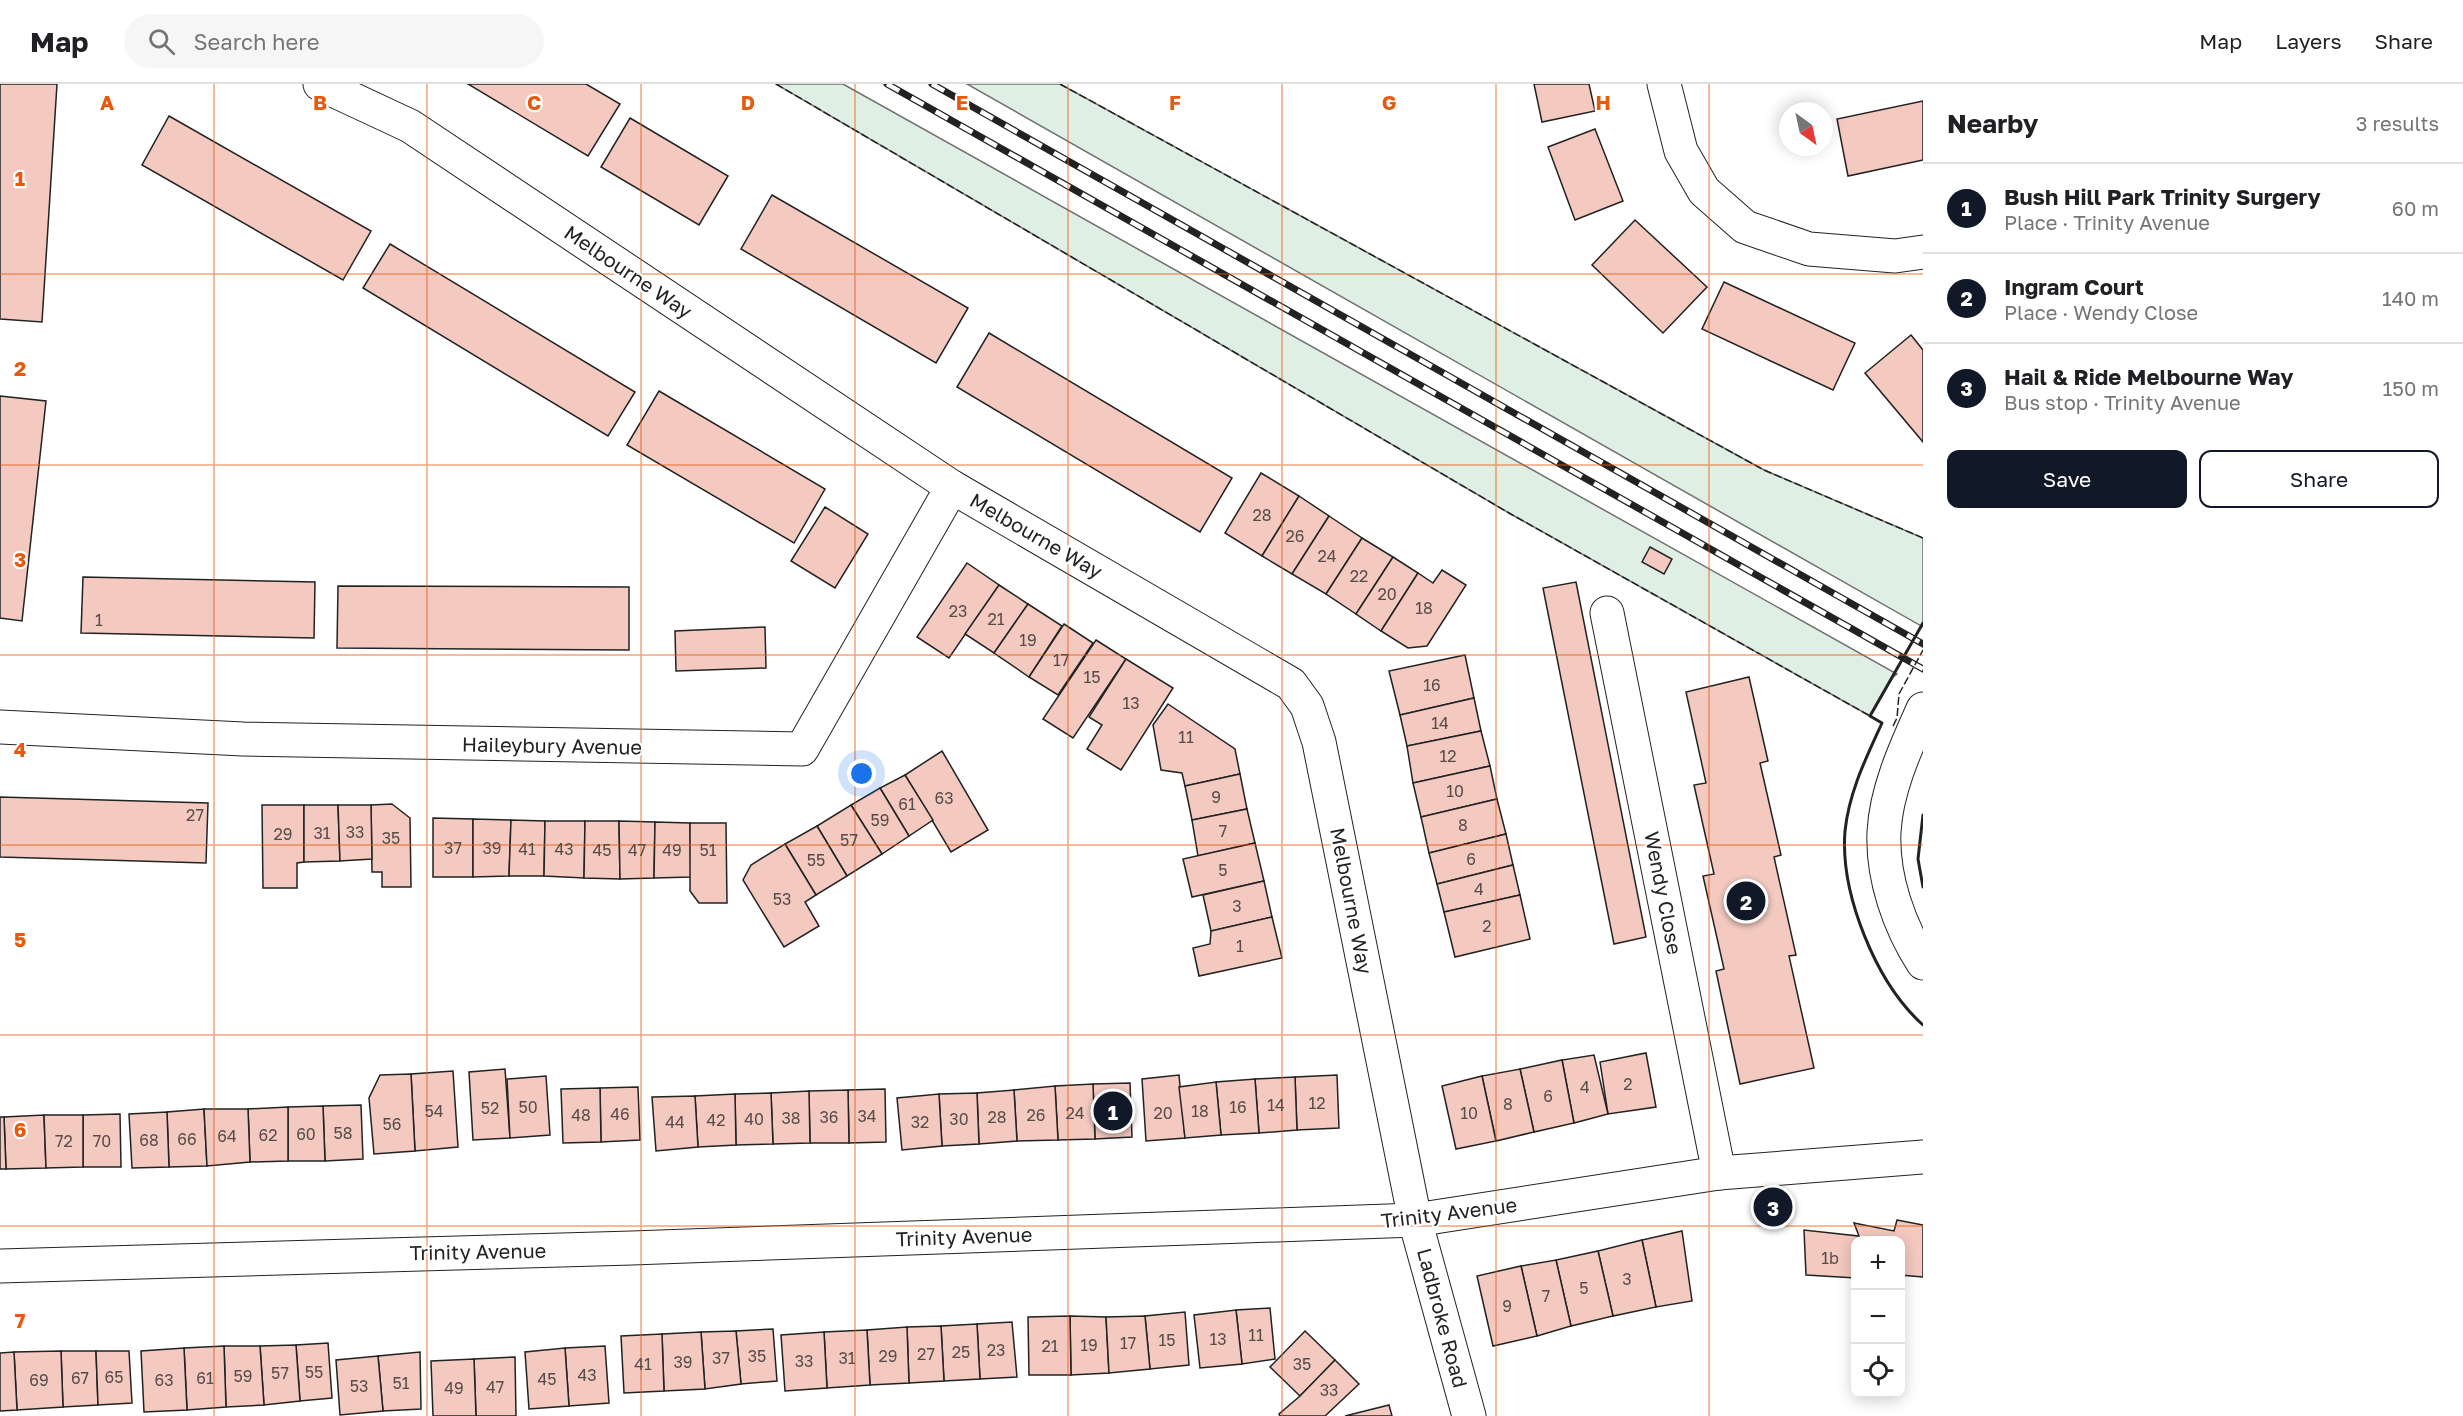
<!DOCTYPE html>
<html lang="en">
<head>
<meta charset="utf-8">
<style>
	body { margin:0; font-family:"Golos Text",sans-serif; background:#f6f6f6; color:#202124 }
	.controls { position:absolute; right:18px; bottom:18px; display:grid; overflow:hidden; border-radius:12px; box-shadow:0 3px 15px #0003 }
	.controls button { width:54px; height:54px; display:grid; place-items:center; padding:0; border:0; border-bottom:2px solid #e0e0e0; background:#fff; color:#202124; font:30px sans-serif }
	.compass { position:absolute; left:1779px; top:18px; width:54px; height:54px; border-radius:50%; background:#fff; box-shadow:0 3px 15px #0003; rotate:147deg }
	.you { position:absolute; left:862px; top:690px; width:21px; height:21px; margin:-15px; border:4px solid #fff; border-radius:50%; background:#1a73e8; box-shadow:0 0 0 9px #1a73e833 }
	.badge { display:grid; place-items:center; width:39px; height:39px; border-radius:50%; background:#111827; color:#fff; font-size:20px; font-weight:700 }
	.pin { position:absolute; translate:-50% -50%; border:3px solid #fff; box-shadow:0 2px 6px #0006 }
	.list { margin:0; padding:0; list-style:none }
	h2 { display:flex; justify-content:space-between; align-items:center; height:78px; margin:0; padding:0 24px; font-size:26px }
	h2 small { font-size:20px; font-weight:400; color:#757577 }
	.list li { display:grid; grid-template-columns:39px 1fr auto; gap:18px; align-items:center; box-sizing:border-box; height:90px; padding:0 24px; border-top:2px solid #e0e0e0 }
	.list b { display:block; font-size:22px; white-space:nowrap }
	.list p { margin:0; font-size:20px; white-space:nowrap; color:#757577 }
	.list em { font-size:20px; font-style:normal; color:#757577 }
	.actions { display:flex; gap:12px; padding:18px 24px }
	.actions a { flex:1; padding:14px 0; border:2px solid #111827; border-radius:12px; text-align:center; font-size:21px; color:#111827 }
	.actions .main { background:#111827; color:#fff }
	.icon { flex:none; width:33px; height:33px; fill:none; stroke:currentColor; stroke-width:2; stroke-linecap:round; stroke-linejoin:round }
	.map { position:relative; flex:none; width:1923px; height:1332px; overflow:hidden }
	header { display:flex; align-items:center; gap:36px; box-sizing:border-box; height:84px; padding:0 30px; background:#fff; border-bottom:2px solid #e0e0e0 }
	header strong { font-size:28px }
	nav { display:flex; gap:33px; margin-inline-start:auto; font-size:21px }
	.search { width:420px; height:54px; background:#f6f6f6; display:flex; align-items:center; gap:15px; box-sizing:border-box; padding:0 21px; border-radius:33px; color:#757577; font-size:22px }
	main { display:flex }
	aside { flex:1; background:#fff }
	.map>svg:first-child { display:block }
</style>
</head>
<body>
<header>
<strong>Map</strong>
<div class="search"><svg class="icon" aria-label="search" viewBox="0 0 24 24"><circle cx="10" cy="10" r="6"/><path d="M15 15l6 6"/></svg>Search here</div>
<nav><a>Map</a><a>Layers</a><a>Share</a></nav>
</header>
<main>
<div class="map">
<svg width="1923" height="1332" viewBox="0 0 1923 1332">
	<rect width="100%" height="100%" fill="#fff"/>
	<g fill="#e0efe3" stroke="#6f6f6f" stroke-width="1.5">
		<path d="M776,0H843L1897,590L1893,593L1870,632L1509,429Z"/>
		<path d="M967,0H1060L1764,386L1923,454V543Z"/>
	</g>
	<g fill="#f3c9c0" stroke="#222" stroke-width="1.5">
		<path d="M0,0H57L42,238L0,235Z"/>
		<path d="M468,0H586L620,20L588,72Z"/>
		<path d="M1534,0H1589L1595,27L1542,38Z"/>
		<path d="M1923,17V76L1848,92L1837,35Z"/>
		<path d="M169,32L371,147L343,196L142,81Z"/>
		<path d="M630,34L728,92L699,141L601,83Z"/>
		<path d="M1595,45L1623,117L1575,136L1548,63Z"/>
		<path d="M772,111L968,224L936,279L741,165Z"/>
		<path d="M1635,136L1707,203L1663,249L1592,181Z"/>
		<path d="M390,160L635,308L608,352L363,204Z"/>
		<path d="M1724,198L1855,259L1833,306L1702,245Z"/>
		<path d="M989,249L1232,394L1200,448L957,303Z"/>
		<path d="M1911,251L1923,266V358L1865,289Z"/>
		<path d="M659,307L825,405L794,459L627,361Z"/>
		<path d="M0,312L46,317L22,537L0,534Z"/>
		<path d="M1261,389L1299,412L1262,472L1225,449Z"/>
		<path d="M1299,412L1329,432L1292,490L1262,472Z"/>
		<path d="M825,423L868,450L835,504L791,477Z"/>
		<path d="M1329,432L1362,454L1326,510L1292,490Z"/>
		<path d="M1362,454L1393,473L1356,530L1326,510Z"/>
		<path d="M1650,463L1672,475L1664,490L1642,478Z"/>
		<path d="M1393,473L1418,489L1381,547L1356,530Z"/>
		<path d="M967,479L999,501L949,574L917,553Z"/>
		<path d="M1442,486L1466,501L1427,562L1408,564L1381,547L1418,489L1433,499Z"/>
		<path d="M83,493L315,498L314,554L81,549Z"/>
		<path d="M1576,498L1646,853L1614,860L1543,504Z"/>
		<path d="M999,501L1028,520L994,569L965,550Z"/>
		<path d="M338,502L629,503V566L337,564Z"/>
		<path d="M1028,520L1062,542L1029,593L994,569Z"/>
		<path d="M1064,540L1093,559L1058,611L1029,593Z"/>
		<path d="M765,543L766,584L676,587L675,547Z"/>
		<path d="M1096,556L1126,575L1073,654L1043,635Z"/>
		<path d="M1465,571L1474,614L1400,631L1389,587Z"/>
		<path d="M1126,575L1173,604L1121,686L1087,665L1102,641L1089,633Z"/>
		<path d="M1749,593L1768,677L1760,679L1781,771L1774,773L1796,871L1789,872L1814,984L1740,1000L1716,887L1724,885L1703,792L1714,790L1694,701L1706,699L1686,608Z"/>
		<path d="M1474,614L1481,647L1407,662L1400,631Z"/>
		<path d="M1168,620L1235,665L1240,690L1185,702L1182,689L1161,686L1153,641Z"/>
		<path d="M1481,647L1490,682L1413,699L1407,662Z"/>
		<path d="M942,667L988,746L951,768L905,691Z"/>
		<path d="M1490,682L1497,715L1421,733L1413,699Z"/>
		<path d="M1240,690L1247,725L1192,736L1185,702Z"/>
		<path d="M905,691L933,736L909,752L880,704Z"/>
		<path d="M880,704L909,752L882,770L851,721Z"/>
		<path d="M0,713L208,719L206,779L0,773Z"/>
		<path d="M1497,715L1506,750L1429,769L1421,733Z"/>
		<path d="M392,720L410,734L411,803H382V788H372L371,721Z"/>
		<path d="M262,721H304V778L297,779V804H263Z"/>
		<path d="M304,721H338L340,777L304,778Z"/>
		<path d="M338,721H371L372,775L340,777Z"/>
		<path d="M851,721L882,770L847,792L817,742Z"/>
		<path d="M1247,725L1255,759L1198,772L1192,736Z"/>
		<path d="M433,734L473,735V793H433Z"/>
		<path d="M473,735L511,736L509,792L473,793Z"/>
		<path d="M511,736L545,737L544,792H509Z"/>
		<path d="M545,737H585L584,794L544,792Z"/>
		<path d="M585,737H619L620,795L584,794Z"/>
		<path d="M619,737L655,738L654,794L620,795Z"/>
		<path d="M655,738L690,739L691,793L654,794Z"/>
		<path d="M690,739H726L727,819H699L690,807Z"/>
		<path d="M817,742L847,792L816,811L785,760Z"/>
		<path d="M1506,750L1513,781L1437,800L1429,769Z"/>
		<path d="M1255,759L1264,797L1192,813L1183,775Z"/>
		<path d="M785,760L816,811L805,818L819,842L784,863L743,796L751,781Z"/>
		<path d="M1513,781L1520,811L1444,828L1437,800Z"/>
		<path d="M1264,797L1272,833L1211,847L1203,811Z"/>
		<path d="M1520,811L1530,855L1455,873L1444,828Z"/>
		<path d="M1272,833L1282,874L1199,892L1193,864L1210,860L1211,847Z"/>
		<path d="M1646,969L1656,1023L1608,1030L1600,978Z"/>
		<path d="M1594,971L1608,1030L1574,1039L1562,976Z"/>
		<path d="M1562,976L1574,1039L1534,1048L1520,985Z"/>
		<path d="M505,985L510,1054L473,1056L469,988Z"/>
		<path d="M1520,985L1534,1048L1496,1057L1482,992Z"/>
		<path d="M453,987L458,1063L415,1067L411,990Z"/>
		<path d="M411,990L415,1067L374,1070L369,1014L380,991Z"/>
		<path d="M1179,991L1185,1054L1146,1057L1142,995Z"/>
		<path d="M1337,991L1339,1044L1297,1046L1295,993Z"/>
		<path d="M546,992L550,1051L510,1054L507,995Z"/>
		<path d="M1482,992L1496,1057L1456,1065L1442,1002Z"/>
		<path d="M1295,993L1297,1046L1259,1049L1255,995Z"/>
		<path d="M1255,995L1259,1049L1221,1051L1216,998Z"/>
		<path d="M1216,998L1221,1051L1185,1054L1179,1003Z"/>
		<path d="M1130,999L1132,1053L1095,1055L1093,1000Z"/>
		<path d="M1093,1000L1095,1055L1058,1056L1055,1002Z"/>
		<path d="M1055,1002L1058,1056L1017,1057L1014,1006Z"/>
		<path d="M638,1003L640,1056L601,1058L600,1004Z"/>
		<path d="M600,1004L601,1058L563,1059L561,1005Z"/>
		<path d="M885,1005L886,1058L849,1059L848,1006Z"/>
		<path d="M848,1006L849,1059H810L809,1007Z"/>
		<path d="M1014,1006L1017,1057L979,1060L977,1009Z"/>
		<path d="M809,1007L810,1059L773,1060L771,1009Z"/>
		<path d="M771,1009L773,1060L736,1061L735,1010Z"/>
		<path d="M977,1009L979,1060L942,1062L939,1010Z"/>
		<path d="M735,1010L736,1061L698,1063L695,1012Z"/>
		<path d="M939,1010L942,1062L902,1066L897,1014Z"/>
		<path d="M695,1012L698,1063L656,1067L652,1013Z"/>
		<path d="M361,1021L363,1075L325,1077L323,1022Z"/>
		<path d="M323,1022L325,1077H288V1023Z"/>
		<path d="M288,1023V1077L250,1078L248,1025Z"/>
		<path d="M204,1025L207,1082L169,1083L167,1028Z"/>
		<path d="M204,1025H248L250,1078L207,1082Z"/>
		<path d="M167,1028L169,1083L132,1084L129,1030Z"/>
		<path d="M120,1030L121,1083H83V1031Z"/>
		<path d="M44,1031L46,1084L6,1085L4,1033Z"/>
		<path d="M44,1031H83V1083L46,1084Z"/>
		<path d="M0,1033H4L6,1085H0Z"/>
		<path d="M1897,1136L1923,1141V1193L1900,1191V1156H1856V1194L1806,1191L1804,1146L1859,1152L1854,1139L1894,1147Z"/>
		<path d="M1682,1147L1692,1217L1656,1223L1642,1156Z"/>
		<path d="M1642,1156L1656,1223L1613,1232L1598,1167Z"/>
		<path d="M1598,1167L1613,1232L1571,1242L1556,1176Z"/>
		<path d="M1556,1176L1571,1242L1537,1252L1521,1182Z"/>
		<path d="M1521,1182L1537,1252L1493,1262L1477,1192Z"/>
		<path d="M1270,1224L1275,1275L1242,1280L1236,1226Z"/>
		<path d="M1236,1226L1242,1280L1200,1284L1194,1231Z"/>
		<path d="M1185,1228L1189,1281L1150,1285L1145,1232Z"/>
		<path d="M1070,1232L1106,1233L1109,1289L1071,1291Z"/>
		<path d="M1070,1232L1071,1291H1029L1028,1233Z"/>
		<path d="M1145,1232L1150,1285L1109,1289L1106,1233Z"/>
		<path d="M1012,1238L1017,1293L980,1295L977,1240Z"/>
		<path d="M977,1240L980,1295L944,1297L941,1242Z"/>
		<path d="M941,1242L944,1297L909,1299L907,1243Z"/>
		<path d="M907,1243L909,1299L870,1301L867,1246Z"/>
		<path d="M773,1245L777,1297L741,1300L736,1247Z"/>
		<path d="M867,1246L870,1301L827,1304L824,1248Z"/>
		<path d="M736,1247L741,1300L705,1305L701,1248Z"/>
		<path d="M1305,1247L1335,1276L1300,1312L1270,1283Z"/>
		<path d="M701,1248L705,1305L664,1307L662,1250Z"/>
		<path d="M824,1248L827,1304L785,1307L781,1251Z"/>
		<path d="M662,1250L664,1307L624,1309L621,1252Z"/>
		<path d="M328,1259L332,1314L300,1317L296,1261Z"/>
		<path d="M296,1261L300,1317L264,1321L260,1262Z"/>
		<path d="M224,1262H260L264,1321L226,1323Z"/>
		<path d="M224,1262L226,1323L187,1326L184,1264Z"/>
		<path d="M605,1262L609,1319L569,1322L565,1264Z"/>
		<path d="M184,1264L187,1326L144,1328L141,1267Z"/>
		<path d="M565,1264L569,1322L529,1325L525,1268Z"/>
		<path d="M61,1267H96L98,1321L63,1323Z"/>
		<path d="M61,1267L63,1323L17,1326L14,1268Z"/>
		<path d="M96,1267H129L132,1319L98,1321Z"/>
		<path d="M14,1268L17,1326L0,1327V1269Z"/>
		<path d="M420,1268L421,1325L383,1327L378,1272Z"/>
		<path d="M378,1272L383,1327L340,1331L336,1276Z"/>
		<path d="M515,1273L516,1332H476L474,1275Z"/>
		<path d="M474,1275L476,1332H433L431,1277Z"/>
		<path d="M1335,1276L1359,1300L1325,1332H1280L1279,1330L1300,1312Z"/>
		<path d="M1389,1321L1392,1332H1345Z"/>
	</g>
	<g fill="none" stroke-linecap="round" stroke-linejoin="round">
		<defs>
			<g id="minor">
				<path d="M320,0L410,42L952,403L1291,600L1307,622L1319,658L1415,1136L1469,1332"/>
				<path d="M1664,0L1681,67L1704,107L1745,143L1809,165L1895,172L1923,168"/>
				<path d="M1607,529L1719,1089"/>
				<path d="M1923,625C1906,663 1886,706 1884,748C1882,793 1899,842 1923,879"/>
				<path d="M0,643L243,655L802,665L952,403"/>
				<path d="M0,1182L632,1164L1415,1136L1719,1089L1923,1073"/>
			</g>
		</defs>
		<use href="#minor" stroke="#222" stroke-width="35"/>
		<use href="#minor" stroke="#fff" stroke-width="33"/>
		<defs>
			<g id="rail">
				<path d="M887,0L1923,585"/>
				<path d="M932,0L1923,560"/>
			</g>
		</defs>
		<use href="#rail" stroke="#222" stroke-width="7"/>
		<use href="#rail" stroke="#fff" stroke-width="4.5" stroke-dasharray="14" stroke-linecap="butt"/>
		<g stroke="#222" stroke-width="1.5" stroke-dasharray="8 3" stroke-linecap="butt">
			<path d="M776,0L1509,429L1870,632"/>
			<path d="M1060,0L1764,386L1923,454"/>
			<path d="M1893,642L1897,634L1899,610L1923,566"/>
		</g>
		<g stroke="#222" stroke-width="3">
			<path d="M1923,539L1870,632L1882,639C1866,674 1849,708 1845,747C1840,810 1876,899 1923,941"/>
			<path d="M1923,731L1918,775L1923,803"/>
		</g>
	</g>
	<path fill="none" stroke="#e8590c" stroke-width="1.5" stroke-opacity="0.55" d="M214,0V1332M427,0V1332M641,0V1332M855,0V1332M1068,0V1332M1282,0V1332M1496,0V1332M1709,0V1332M0,190H1923M0,381H1923M0,571H1923M0,761H1923M0,951H1923M0,1142H1923"/>
	<g text-anchor="middle" stroke-width="4.5" stroke-linejoin="round" paint-order="stroke">
		<g font-size="16" fill="#564c4a">
			<text x="1262" y="437">28</text>
			<text x="1295" y="458">26</text>
			<text x="1327" y="478">24</text>
			<text x="1359" y="498">22</text>
			<text x="1387" y="516">20</text>
			<text x="1424" y="530">18</text>
			<text x="958" y="533">23</text>
			<text x="996" y="541">21</text>
			<text x="99" y="542">1</text>
			<text x="1028" y="562">19</text>
			<text x="1061" y="582">17</text>
			<text x="1092" y="599">15</text>
			<text x="1432" y="607">16</text>
			<text x="1131" y="625">13</text>
			<text x="1440" y="645">14</text>
			<text x="1186" y="659">11</text>
			<text x="1448" y="678">12</text>
			<text x="1455" y="713">10</text>
			<text x="1216" y="719">9</text>
			<text x="944" y="720">63</text>
			<text x="907" y="726">61</text>
			<text x="195" y="737">27</text>
			<text x="880" y="742">59</text>
			<text x="1463" y="747">8</text>
			<text x="1223" y="753">7</text>
			<text x="355" y="754">33</text>
			<text x="322" y="755">31</text>
			<text x="283" y="756">29</text>
			<text x="391" y="760">35</text>
			<text x="849" y="762">57</text>
			<text x="453" y="770">37</text>
			<text x="492" y="770">39</text>
			<text x="527" y="771">41</text>
			<text x="564" y="771">43</text>
			<text x="602" y="772">45</text>
			<text x="637" y="772">47</text>
			<text x="672" y="772">49</text>
			<text x="708" y="772">51</text>
			<text x="1471" y="781">6</text>
			<text x="816" y="782">55</text>
			<text x="1223" y="792">5</text>
			<text x="1479" y="811">4</text>
			<text x="782" y="821">53</text>
			<text x="1237" y="828">3</text>
			<text x="1487" y="848">2</text>
			<text x="1240" y="868">1</text>
			<text x="1628" y="1006">2</text>
			<text x="1585" y="1009">4</text>
			<text x="1548" y="1018">6</text>
			<text x="1317" y="1025">12</text>
			<text x="1508" y="1026">8</text>
			<text x="1276" y="1027">14</text>
			<text x="528" y="1029">50</text>
			<text x="1238" y="1029">16</text>
			<text x="490" y="1030">52</text>
			<text x="434" y="1033">54</text>
			<text x="1200" y="1033">18</text>
			<text x="1075" y="1035">24</text>
			<text x="1163" y="1035">20</text>
			<text x="1469" y="1035">10</text>
			<text x="620" y="1036">46</text>
			<text x="581" y="1037">48</text>
			<text x="1036" y="1037">26</text>
			<text x="867" y="1038">34</text>
			<text x="829" y="1039">36</text>
			<text x="997" y="1039">28</text>
			<text x="791" y="1040">38</text>
			<text x="754" y="1041">40</text>
			<text x="959" y="1041">30</text>
			<text x="716" y="1042">42</text>
			<text x="675" y="1044">44</text>
			<text x="920" y="1044">32</text>
			<text x="392" y="1046">56</text>
			<text x="343" y="1055">58</text>
			<text x="306" y="1056">60</text>
			<text x="268" y="1057">62</text>
			<text x="227" y="1058">64</text>
			<text x="187" y="1061">66</text>
			<text x="149" y="1062">68</text>
			<text x="64" y="1063">72</text>
			<text x="102" y="1063">70</text>
			<text x="1830" y="1180">1b</text>
			<text x="1627" y="1201">3</text>
			<text x="1584" y="1210">5</text>
			<text x="1546" y="1218">7</text>
			<text x="1507" y="1228">9</text>
			<text x="1256" y="1257">11</text>
			<text x="1218" y="1261">13</text>
			<text x="1167" y="1262">15</text>
			<text x="1128" y="1265">17</text>
			<text x="1089" y="1267">19</text>
			<text x="1050" y="1268">21</text>
			<text x="996" y="1272">23</text>
			<text x="961" y="1274">25</text>
			<text x="926" y="1276">27</text>
			<text x="757" y="1278">35</text>
			<text x="888" y="1278">29</text>
			<text x="721" y="1280">37</text>
			<text x="847" y="1280">31</text>
			<text x="804" y="1283">33</text>
			<text x="683" y="1284">39</text>
			<text x="643" y="1286">41</text>
			<text x="1302" y="1286">35</text>
			<text x="314" y="1294">55</text>
			<text x="280" y="1295">57</text>
			<text x="587" y="1297">43</text>
			<text x="243" y="1298">59</text>
			<text x="114" y="1299">65</text>
			<text x="80" y="1300">67</text>
			<text x="205" y="1300">61</text>
			<text x="547" y="1301">45</text>
			<text x="39" y="1302">69</text>
			<text x="164" y="1302">63</text>
			<text x="401" y="1305">51</text>
			<text x="359" y="1308">53</text>
			<text x="495" y="1309">47</text>
			<text x="454" y="1310">49</text>
			<text x="1329" y="1312">33</text>
		</g>
		<g font-size="20" fill="#222" stroke="#fff">
			<text transform="translate(628 188) rotate(34)" y="7">Melbourne Way</text>
			<text transform="translate(1036 452) rotate(30)" y="7">Melbourne Way</text>
			<text transform="translate(552 662) rotate(1)" y="7">Haileybury Avenue</text>
			<text transform="translate(1663 809) rotate(79)" y="7">Wendy Close</text>
			<text transform="translate(1351 817) rotate(79)" y="7">Melbourne Way</text>
			<text transform="translate(1449 1129) rotate(-7)" y="7">Trinity Avenue</text>
			<text transform="translate(964 1153) rotate(-2)" y="7">Trinity Avenue</text>
			<text transform="translate(478 1168) rotate(-1)" y="7">Trinity Avenue</text>
			<text transform="translate(1442 1234) rotate(75)" y="7">Ladbroke Road</text>
		</g>
	</g>
	<g font-size="20" text-anchor="middle" font-weight="bold" fill="#e8590c" stroke="#fff" stroke-width="4.5" stroke-linejoin="round" paint-order="stroke">
		<text x="107" y="26">A</text>
		<text x="320" y="26">B</text>
		<text x="534" y="26">C</text>
		<text x="748" y="26">D</text>
		<text x="962" y="26">E</text>
		<text x="1175" y="26">F</text>
		<text x="1389" y="26">G</text>
		<text x="1603" y="26">H</text>
		<text x="20" y="102">1</text>
		<text x="20" y="292">2</text>
		<text x="20" y="483">3</text>
		<text x="20" y="673">4</text>
		<text x="20" y="863">5</text>
		<text x="20" y="1053">6</text>
		<text x="20" y="1244">7</text>
	</g>
</svg>
<div class="controls">
<button>+</button>
<button>−</button>
<button><svg class="icon" aria-label="locate" viewBox="0 0 24 24"><circle cx="12" cy="12" r="6"/><path d="M12 2v4M12 18v4M2 12h4M18 12h4"/></svg></button>
</div>
<svg class="compass" viewBox="-18 -18 36 36"><path d="M0-13l5 13h-10z" fill="#e53935"/><path d="M0 13l5-13h-10z" fill="#757577"/></svg>
<div class="you"></div>
<div class="pin badge" style="left:1113px;top:1027px">1</div>
<div class="pin badge" style="left:1746px;top:817px">2</div>
<div class="pin badge" style="left:1773px;top:1123px">3</div>
</div>
<aside>
<h2>Nearby<small>3 results</small></h2>
<ul class="list">
<li><span class="badge">1</span><div><b>Bush Hill Park Trinity Surgery</b><p>Place · Trinity Avenue</p></div><em>60 m</em></li>
<li><span class="badge">2</span><div><b>Ingram Court</b><p>Place · Wendy Close</p></div><em>140 m</em></li>
<li><span class="badge">3</span><div><b>Hail &amp; Ride Melbourne Way</b><p>Bus stop · Trinity Avenue</p></div><em>150 m</em></li>
</ul>
<div class="actions"><a class="main">Save</a><a>Share</a></div>
</aside>
</main>
</body>
</html>
